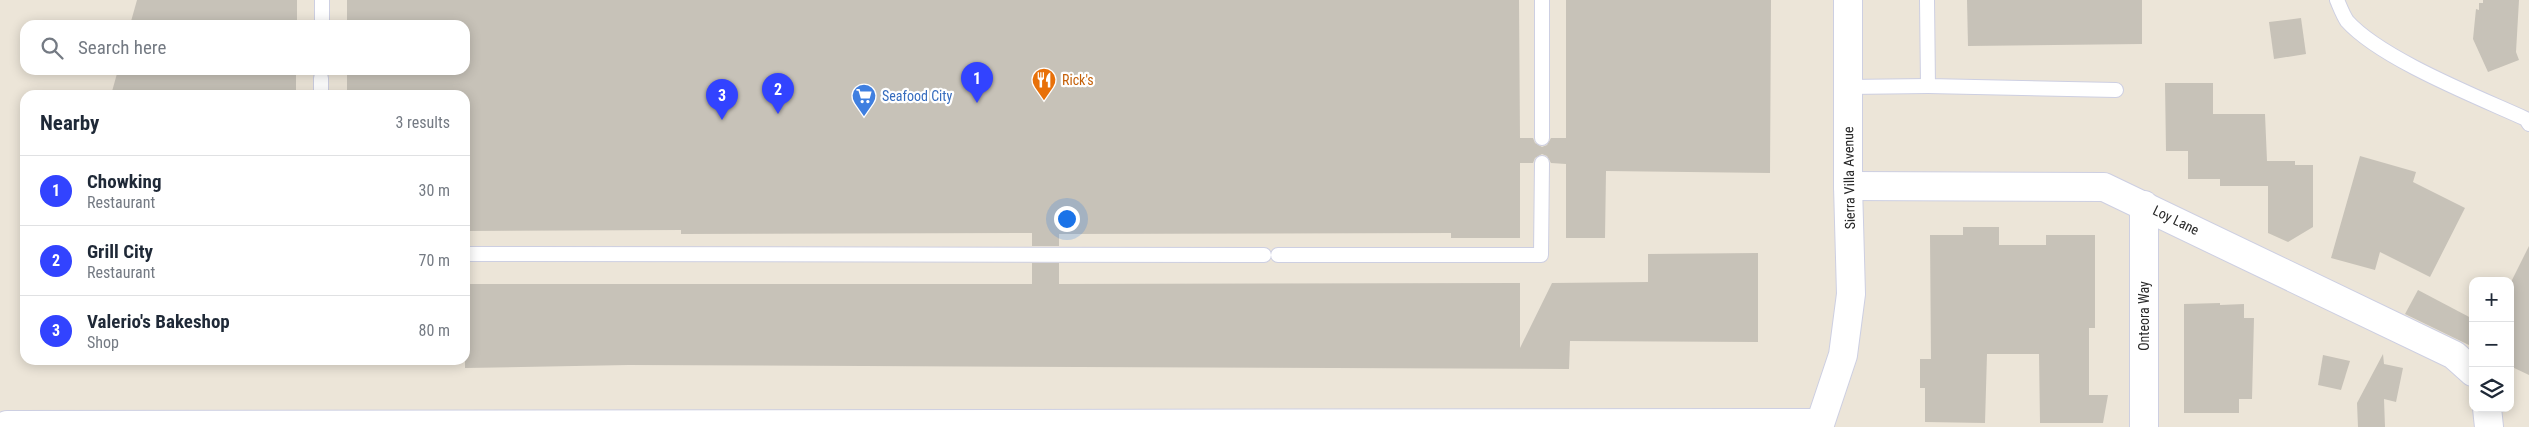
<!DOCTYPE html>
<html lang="en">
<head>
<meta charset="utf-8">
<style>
	body { margin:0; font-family:"Roboto Condensed",sans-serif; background:#f2f2f3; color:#1f2937 }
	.controls { position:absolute; right:15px; bottom:15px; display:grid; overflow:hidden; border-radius:10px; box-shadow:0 2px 12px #0003 }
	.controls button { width:45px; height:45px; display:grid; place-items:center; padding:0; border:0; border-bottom:1px solid #e0e1e3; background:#fff; color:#1f2937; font:25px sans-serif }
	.you { position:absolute; left:1066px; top:218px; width:18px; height:18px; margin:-12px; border:4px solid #fff; border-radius:50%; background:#1a73e8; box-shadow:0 0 0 8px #1a73e833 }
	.badge { display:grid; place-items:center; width:32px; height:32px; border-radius:50%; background:#3243ff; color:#fff; font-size:16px; font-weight:700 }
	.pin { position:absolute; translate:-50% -41px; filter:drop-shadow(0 1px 2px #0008) }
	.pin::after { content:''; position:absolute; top:26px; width:18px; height:15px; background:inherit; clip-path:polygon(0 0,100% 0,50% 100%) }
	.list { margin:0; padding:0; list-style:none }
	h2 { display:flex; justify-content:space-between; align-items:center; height:65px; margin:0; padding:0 20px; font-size:21px }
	h2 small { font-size:16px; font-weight:400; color:#747a83 }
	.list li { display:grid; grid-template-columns:32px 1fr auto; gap:15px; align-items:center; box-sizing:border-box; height:70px; padding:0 20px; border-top:1px solid #e0e1e3 }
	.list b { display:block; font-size:19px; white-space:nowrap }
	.list p { margin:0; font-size:16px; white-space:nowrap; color:#747a83 }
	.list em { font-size:16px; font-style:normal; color:#747a83 }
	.icon { flex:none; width:28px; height:28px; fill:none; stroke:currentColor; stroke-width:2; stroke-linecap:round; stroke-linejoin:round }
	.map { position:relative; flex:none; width:2529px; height:427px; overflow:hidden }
	.search { position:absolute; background:#fff; box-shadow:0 2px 12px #0003; left:20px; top:20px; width:450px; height:55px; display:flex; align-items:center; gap:12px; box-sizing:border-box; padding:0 18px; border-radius:15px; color:#747a83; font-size:19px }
	.panel { position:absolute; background:#fff; box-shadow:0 2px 12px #0003; left:20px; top:90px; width:450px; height:275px; border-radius:15px }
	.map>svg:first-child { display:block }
</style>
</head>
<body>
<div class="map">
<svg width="2529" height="427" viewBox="0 0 2529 427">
	<rect width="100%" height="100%" fill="#ece5d8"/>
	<g fill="#c7c2b8">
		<path d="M137,0H297V25H130Z"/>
		<path d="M347,0H1519L1520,138H1533L1535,143L1542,147L1547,145L1551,138H1566V0H1771L1770,173L1606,171L1605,238H1566V164L1551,163L1547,156L1542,154L1535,158L1533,163H1520V238H1451V233L1059,234V246H1032V233L681,234V230L465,231V95H347V70H465V25H347Z"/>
		<path d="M1967,0H2142V44L1968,46Z"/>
		<path d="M2483,0H2519L2516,52L2519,60L2488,72L2473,39L2476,9L2479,10V3H2483Z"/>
		<path d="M2301,18L2306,54L2274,59L2269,22Z"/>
		<path d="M118,70H296V95H111Z"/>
		<path d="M2165,83H2213V114H2265L2267,161H2295V165H2313V227L2288,242L2268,233V186H2220V179H2188V151H2166Z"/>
		<path d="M2360,156L2416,172L2413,182L2465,208L2430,277L2380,252L2375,270L2331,258Z"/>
		<path d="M1963,227H1999V245H2046V235H2095V328H2089V395H2108L2103,423H2040L2039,354H1987L1985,423L1925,422V388H1920V359H1931L1930,235H1963Z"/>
		<path d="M2529,246V375L2510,366V284Z"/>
		<path d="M1758,253V342L1570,341L1569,369L628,365L465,368V284H1032V263H1059V284L1520,283V348L1552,283L1648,282V254Z"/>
		<path d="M2418,290L2473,319V347L2405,314Z"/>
		<path d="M2220,303V305L2244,304V318H2254L2252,399H2239V413H2184V304Z"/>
		<path d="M2383,354L2384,364L2403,368L2396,402L2384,399L2385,427H2358L2357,403Z"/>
		<path d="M2323,355L2350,361L2341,390L2318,385Z"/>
	</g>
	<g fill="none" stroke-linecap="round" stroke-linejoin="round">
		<defs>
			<g id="service">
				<path d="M1927,0L1928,86L2116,90"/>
				<path d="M2337,0C2340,7 2343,15 2347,21C2381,59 2478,97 2526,119L2529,124"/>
				<path d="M322,25V0"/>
				<path d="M321,78V95"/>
				<path d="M1848,87L1928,86"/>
				<path d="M1542,138V0"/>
				<path d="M465,254L1264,255"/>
				<path d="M1278,255H1541L1542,163"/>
			</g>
			<g id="minor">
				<path d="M1848,186L2104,187L2454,355L2473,372"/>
				<path d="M2487,408L2489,427"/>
				<path d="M2,427L7,425L1820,423"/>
				<path d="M1819,427L1843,355L1851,294L1848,186V0"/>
				<path d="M2144,427V205"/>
			</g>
		</defs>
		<use href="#service" stroke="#cdcfe2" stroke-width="16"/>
		<use href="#minor" stroke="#cdcfe2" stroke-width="30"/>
		<use href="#service" stroke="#fff" stroke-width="14"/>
		<use href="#minor" stroke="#fff" stroke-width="28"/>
	</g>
	<defs>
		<symbol id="restaurant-pin" viewBox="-11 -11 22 30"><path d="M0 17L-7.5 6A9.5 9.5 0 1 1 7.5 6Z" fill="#e8710a" stroke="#fff"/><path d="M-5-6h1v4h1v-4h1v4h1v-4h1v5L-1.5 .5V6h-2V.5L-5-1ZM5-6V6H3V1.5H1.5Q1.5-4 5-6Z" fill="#fff"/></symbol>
		<symbol id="supermarket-pin" viewBox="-11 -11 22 30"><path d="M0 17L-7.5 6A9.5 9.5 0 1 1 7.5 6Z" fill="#3f7fe0" stroke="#fff"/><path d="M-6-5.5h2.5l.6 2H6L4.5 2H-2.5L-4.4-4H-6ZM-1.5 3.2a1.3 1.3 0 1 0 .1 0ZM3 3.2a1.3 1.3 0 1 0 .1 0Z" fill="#fff"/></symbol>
	</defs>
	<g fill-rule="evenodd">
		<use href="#restaurant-pin" x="1030" y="66" width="28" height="38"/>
		<use href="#supermarket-pin" x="850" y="82" width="28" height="38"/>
	</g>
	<g text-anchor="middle" stroke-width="4.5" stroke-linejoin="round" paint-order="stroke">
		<g font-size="14" fill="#c56008" stroke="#fff" text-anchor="start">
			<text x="1062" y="85">Rick's</text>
		</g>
		<g font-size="14" fill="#366cbe" stroke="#fff" text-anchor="start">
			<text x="882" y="101">Seafood City</text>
		</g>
		<g font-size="14" fill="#282828" stroke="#fff">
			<text transform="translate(1849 178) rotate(-91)" y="5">Sierra Villa Avenue</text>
			<text transform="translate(2176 220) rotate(26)" y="5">Loy Lane</text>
			<text transform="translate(2144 316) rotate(-90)" y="5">Onteora Way</text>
		</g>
	</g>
</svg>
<div class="controls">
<button>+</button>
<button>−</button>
<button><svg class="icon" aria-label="layers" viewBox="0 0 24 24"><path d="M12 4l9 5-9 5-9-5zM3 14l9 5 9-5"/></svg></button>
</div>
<div class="you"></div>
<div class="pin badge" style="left:977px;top:103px">1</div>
<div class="pin badge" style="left:778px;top:114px">2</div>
<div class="pin badge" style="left:722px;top:120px">3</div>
<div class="search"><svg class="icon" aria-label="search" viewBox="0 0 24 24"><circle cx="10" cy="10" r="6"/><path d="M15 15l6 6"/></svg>Search here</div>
<section class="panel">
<h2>Nearby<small>3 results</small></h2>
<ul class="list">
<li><span class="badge">1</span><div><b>Chowking</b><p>Restaurant</p></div><em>30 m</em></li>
<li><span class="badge">2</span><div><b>Grill City</b><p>Restaurant</p></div><em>70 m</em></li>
<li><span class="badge">3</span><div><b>Valerio's Bakeshop</b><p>Shop</p></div><em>80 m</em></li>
</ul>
</section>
</div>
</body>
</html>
